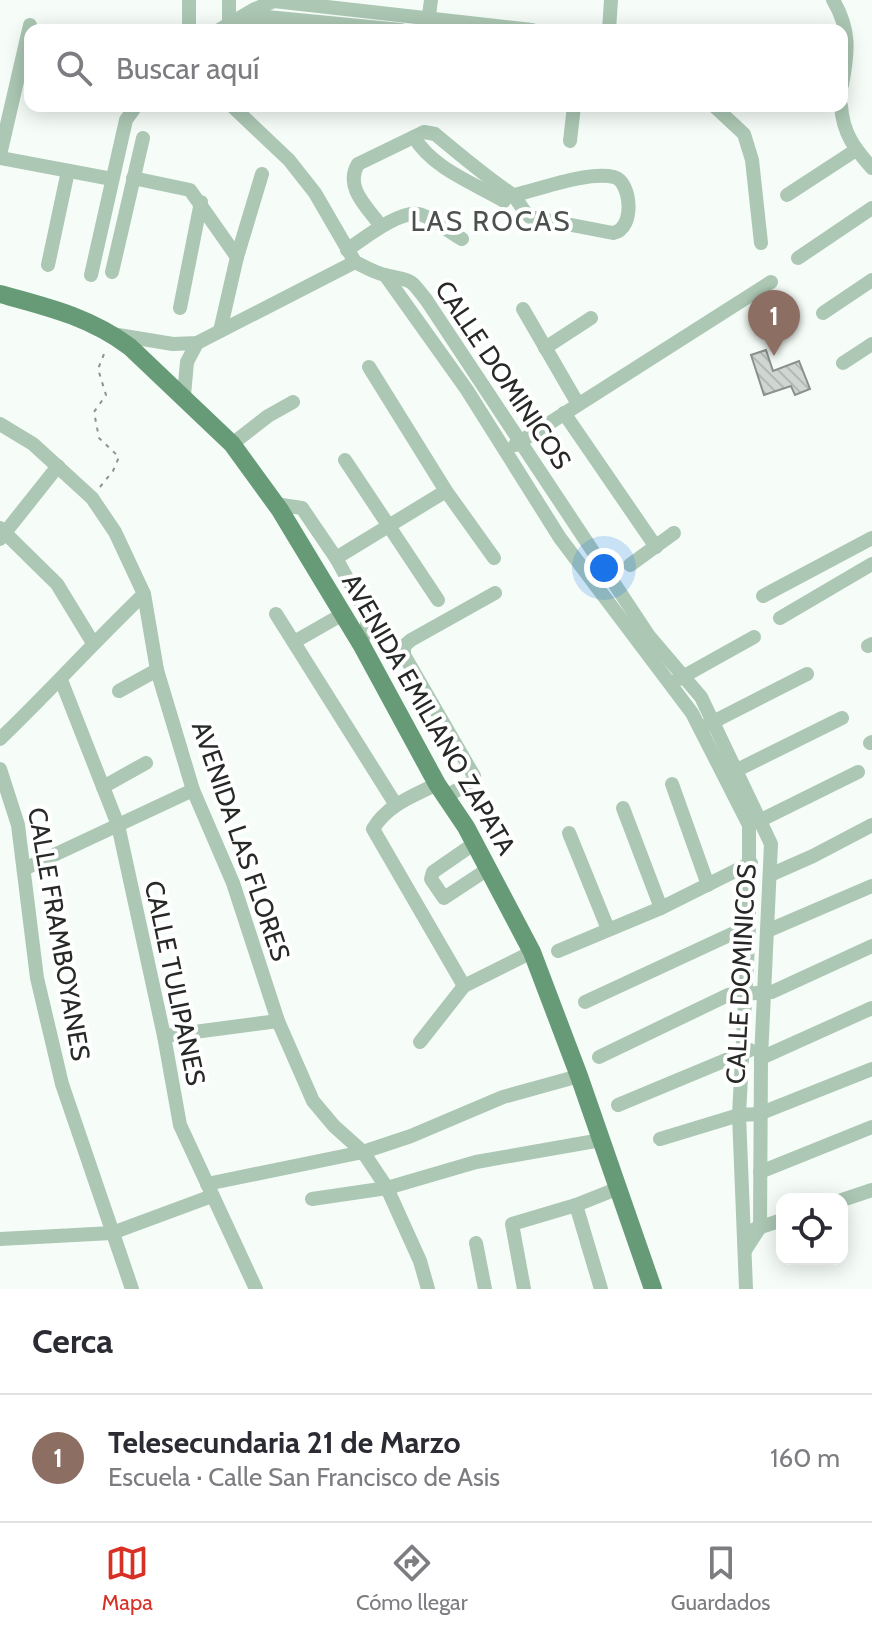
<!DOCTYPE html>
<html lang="es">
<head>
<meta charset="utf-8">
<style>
	body { margin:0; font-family:Cabin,sans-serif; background:#f7f7f7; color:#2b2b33 }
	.controls { position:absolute; right:24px; bottom:24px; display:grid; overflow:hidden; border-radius:16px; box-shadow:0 4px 20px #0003 }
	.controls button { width:72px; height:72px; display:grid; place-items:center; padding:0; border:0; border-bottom:2px solid #e1e1e2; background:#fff; color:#2b2b33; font:40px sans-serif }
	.you { position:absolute; left:604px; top:568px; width:28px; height:28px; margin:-20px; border:6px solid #fff; border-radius:50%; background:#1a73e8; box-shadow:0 0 0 12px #1a73e833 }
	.badge { display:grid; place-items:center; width:52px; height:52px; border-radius:50%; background:#d93025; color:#fff; font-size:26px; font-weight:700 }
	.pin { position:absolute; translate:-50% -66px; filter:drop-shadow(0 2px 4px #0008) }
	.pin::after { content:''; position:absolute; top:42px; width:28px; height:24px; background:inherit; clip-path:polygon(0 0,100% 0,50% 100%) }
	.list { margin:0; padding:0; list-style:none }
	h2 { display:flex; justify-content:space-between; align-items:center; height:104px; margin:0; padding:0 32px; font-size:34px }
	h2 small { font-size:26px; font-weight:400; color:#7c7c81 }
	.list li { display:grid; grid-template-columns:52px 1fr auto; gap:24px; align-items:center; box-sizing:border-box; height:128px; padding:0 32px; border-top:2px solid #e1e1e2 }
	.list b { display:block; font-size:30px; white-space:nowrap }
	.list p { margin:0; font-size:26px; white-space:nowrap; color:#7c7c81 }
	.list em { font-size:26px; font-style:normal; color:#7c7c81 }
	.icon { flex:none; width:44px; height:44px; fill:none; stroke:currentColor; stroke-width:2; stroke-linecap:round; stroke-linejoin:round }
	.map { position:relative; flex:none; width:872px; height:1289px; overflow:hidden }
	.search { position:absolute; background:#fff; box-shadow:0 4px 20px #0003; left:24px; right:24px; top:24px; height:88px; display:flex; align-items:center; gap:20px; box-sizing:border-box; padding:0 28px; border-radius:16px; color:#7c7c81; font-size:30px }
	.sheet { height:232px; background:#fff }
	nav { display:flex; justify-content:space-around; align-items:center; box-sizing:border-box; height:112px; border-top:2px solid #e1e1e2; background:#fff; font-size:22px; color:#7c7c81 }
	nav a { display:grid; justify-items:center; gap:4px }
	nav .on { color:#d93025 }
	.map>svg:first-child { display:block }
</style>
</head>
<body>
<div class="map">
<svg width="872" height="1289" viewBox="0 0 872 1289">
	<defs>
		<pattern id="building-back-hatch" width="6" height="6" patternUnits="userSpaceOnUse" patternTransform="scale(2)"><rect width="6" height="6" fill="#d0d7d2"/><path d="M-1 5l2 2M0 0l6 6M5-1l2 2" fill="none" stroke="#b3b9b4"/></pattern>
	</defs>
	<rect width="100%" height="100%" fill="#f6fdf8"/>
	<g fill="url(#building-back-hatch)" stroke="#8a918c" stroke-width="2">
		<path d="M786,321L791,334L778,339L773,326Z"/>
		<path d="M766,350L773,371L799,361L810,389L795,395L791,386L764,395L751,355Z"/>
	</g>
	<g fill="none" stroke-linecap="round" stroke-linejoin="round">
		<path stroke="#8e928f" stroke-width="2" stroke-dasharray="4 6" stroke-linecap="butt" d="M100,487L113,471L119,457L99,438L94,412L106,395L98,369L106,349"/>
		<g stroke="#acc7b4" stroke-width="14">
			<path d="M229,0V24L232,30"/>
			<path d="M833,0C851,30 848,53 842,85"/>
			<path d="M189,30V0"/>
			<path d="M219,30L253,10L274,1L532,30"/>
			<path d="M242,30L267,17L401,30"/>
			<path d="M427,30L431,0"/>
			<path d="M609,30L611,0"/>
			<path d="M232,106L289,160L315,193L355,262"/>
			<path d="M714,106L744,134L752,160L761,243"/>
			<path d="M841,106C843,133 854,148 872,168"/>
			<path d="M414,137C433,169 474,183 504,201"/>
			<path d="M570,141L574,106"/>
			<path d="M0,155L30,25"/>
			<path d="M0,158L112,179"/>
			<path d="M133,178L190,190L237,257"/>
			<path d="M787,195L856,150"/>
			<path d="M381,226C367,207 344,187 358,164L424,132L435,134C460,155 484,175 510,193C519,199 521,210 530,217L613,233C636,229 631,181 614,177C587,171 541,189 514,195"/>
			<path d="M347,250C363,239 403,207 422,215C436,220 449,232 462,239"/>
			<path d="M798,258L872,208"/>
			<path d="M355,262C365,267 375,273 385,275C413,282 408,276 427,301L649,636L701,697L771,844L761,1058L760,1227L746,1249"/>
			<path d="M48,265L68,171"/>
			<path d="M112,272L143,138"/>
			<path d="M91,275L126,120L136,106"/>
			<path d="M385,275L467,390L560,538L692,713L749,825V926L739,1115L746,1289"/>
			<path d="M180,308L201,202"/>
			<path d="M523,309L578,404"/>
			<path d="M823,313L872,280"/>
			<path d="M220,331L237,257L262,174"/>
			<path d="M112,334L173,344L197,343L355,262"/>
			<path d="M545,348L591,318"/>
			<path d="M843,363L872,344"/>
			<path d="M369,367L446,491L494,558"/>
			<path d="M184,395L187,362L197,343"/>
			<path d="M564,413L656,547"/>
			<path d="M0,424L33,444L92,498L115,532L144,594L157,670L193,790L233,883L278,1021L313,1101L334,1126L363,1152L387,1188L420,1261L428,1289"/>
			<path d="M232,444L268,416L293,402"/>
			<path d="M515,445L771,282"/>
			<path d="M345,460L438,600"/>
			<path d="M275,504L302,508L336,558L369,618L361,644"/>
			<path d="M0,528L57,584L93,643"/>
			<path d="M0,539L58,466"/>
			<path d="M336,558L446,491"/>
			<path d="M630,565L674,533"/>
			<path d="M763,596L872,538"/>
			<path d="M276,614L396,805"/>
			<path d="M780,618L872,564"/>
			<path d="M294,642L343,614"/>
			<path d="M868,646L872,644"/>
			<path d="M61,680L118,825L164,1036L180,1125L256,1289"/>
			<path d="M677,680L754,637"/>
			<path d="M119,691L157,670"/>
			<path d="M707,725L807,674"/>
			<path d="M0,739C49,692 95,641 144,594"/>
			<path d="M870,743L872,742"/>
			<path d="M0,769L18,825L37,978L62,1084L132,1289"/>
			<path d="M731,773L842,718"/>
			<path d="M437,784C413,796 387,805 373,829L464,986"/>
			<path d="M672,784L708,885"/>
			<path d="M103,787L146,763"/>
			<path d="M446,796L474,781V776L404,655V646L411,640L495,593"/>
			<path d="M623,808L661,908"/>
			<path d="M761,820L858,772"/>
			<path d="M569,833L608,929"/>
			<path d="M475,843L433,872L431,879L444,898L488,869"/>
			<path d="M24,869L193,790"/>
			<path d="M770,875L813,856L872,825"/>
			<path d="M767,931L872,886"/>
			<path d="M558,951L661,908L751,863"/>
			<path d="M585,1002L749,926"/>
			<path d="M164,1036L278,1021"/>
			<path d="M420,1042L464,986L532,952"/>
			<path d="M599,1057L728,995L772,992L872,946"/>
			<path d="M761,1058L872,1008"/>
			<path d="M618,1105L750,1050"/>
			<path d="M660,1139L739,1115L759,1114L872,1069"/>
			<path d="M760,1172L872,1127"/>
			<path d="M207,1184L363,1152L411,1136L503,1097L579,1076"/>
			<path d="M312,1199L387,1188L476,1162L601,1140"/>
			<path d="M842,1200L872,1190"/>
			<path d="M576,1205L601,1289"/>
			<path d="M755,1229L782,1220"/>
			<path d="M0,1239L112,1233L212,1196"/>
			<path d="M476,1243L485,1289"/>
			<path d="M524,1289L512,1224L576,1205L619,1188"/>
		</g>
		<path stroke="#679b78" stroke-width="18" d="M0,294C48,307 90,317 130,347L232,444L280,510L361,644L437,784L466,827L532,952L579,1076L653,1289"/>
	</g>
	<g text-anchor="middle" stroke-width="8" stroke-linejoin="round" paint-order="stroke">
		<g font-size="26" fill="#272927" stroke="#fff">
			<text transform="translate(503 375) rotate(56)" y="9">CALLE DOMINICOS</text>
			<text transform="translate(429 714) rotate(60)" y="9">AVENIDA EMILIANO ZAPATA</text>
			<text transform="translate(241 841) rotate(71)" y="9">AVENIDA LAS FLORES</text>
			<text transform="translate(59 934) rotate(80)" y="9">CALLE FRAMBOYANES</text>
			<text transform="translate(741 974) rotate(-87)" y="9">CALLE DOMINICOS</text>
			<text transform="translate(175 983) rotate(78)" y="9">CALLE TULIPANES</text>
		</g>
		<g font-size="28" letter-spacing="2" fill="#4b514d" stroke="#fff">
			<text x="491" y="231">LAS ROCAS</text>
		</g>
	</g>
</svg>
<div class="controls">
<button><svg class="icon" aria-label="locate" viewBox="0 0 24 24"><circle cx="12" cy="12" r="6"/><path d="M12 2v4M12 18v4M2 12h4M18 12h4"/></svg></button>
</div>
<div class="you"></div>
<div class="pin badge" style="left:774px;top:356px;background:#8d6e63">1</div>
<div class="search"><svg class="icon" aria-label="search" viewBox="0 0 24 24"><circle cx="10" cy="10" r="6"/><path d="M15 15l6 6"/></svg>Buscar aquí</div>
</div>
<section class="sheet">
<h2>Cerca<small></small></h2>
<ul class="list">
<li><span class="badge" style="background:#8d6e63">1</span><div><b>Telesecundaria 21 de Marzo</b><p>Escuela · Calle San Francisco de Asis</p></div><em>160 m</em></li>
</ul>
</section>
<nav>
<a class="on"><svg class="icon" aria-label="map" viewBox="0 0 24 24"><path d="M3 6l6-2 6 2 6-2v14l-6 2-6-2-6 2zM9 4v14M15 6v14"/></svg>Mapa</a>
<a><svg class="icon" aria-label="directions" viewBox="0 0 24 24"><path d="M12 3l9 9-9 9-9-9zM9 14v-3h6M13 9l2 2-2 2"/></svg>Cómo llegar</a>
<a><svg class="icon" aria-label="saved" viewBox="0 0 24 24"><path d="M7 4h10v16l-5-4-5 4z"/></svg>Guardados</a>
</nav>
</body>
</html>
